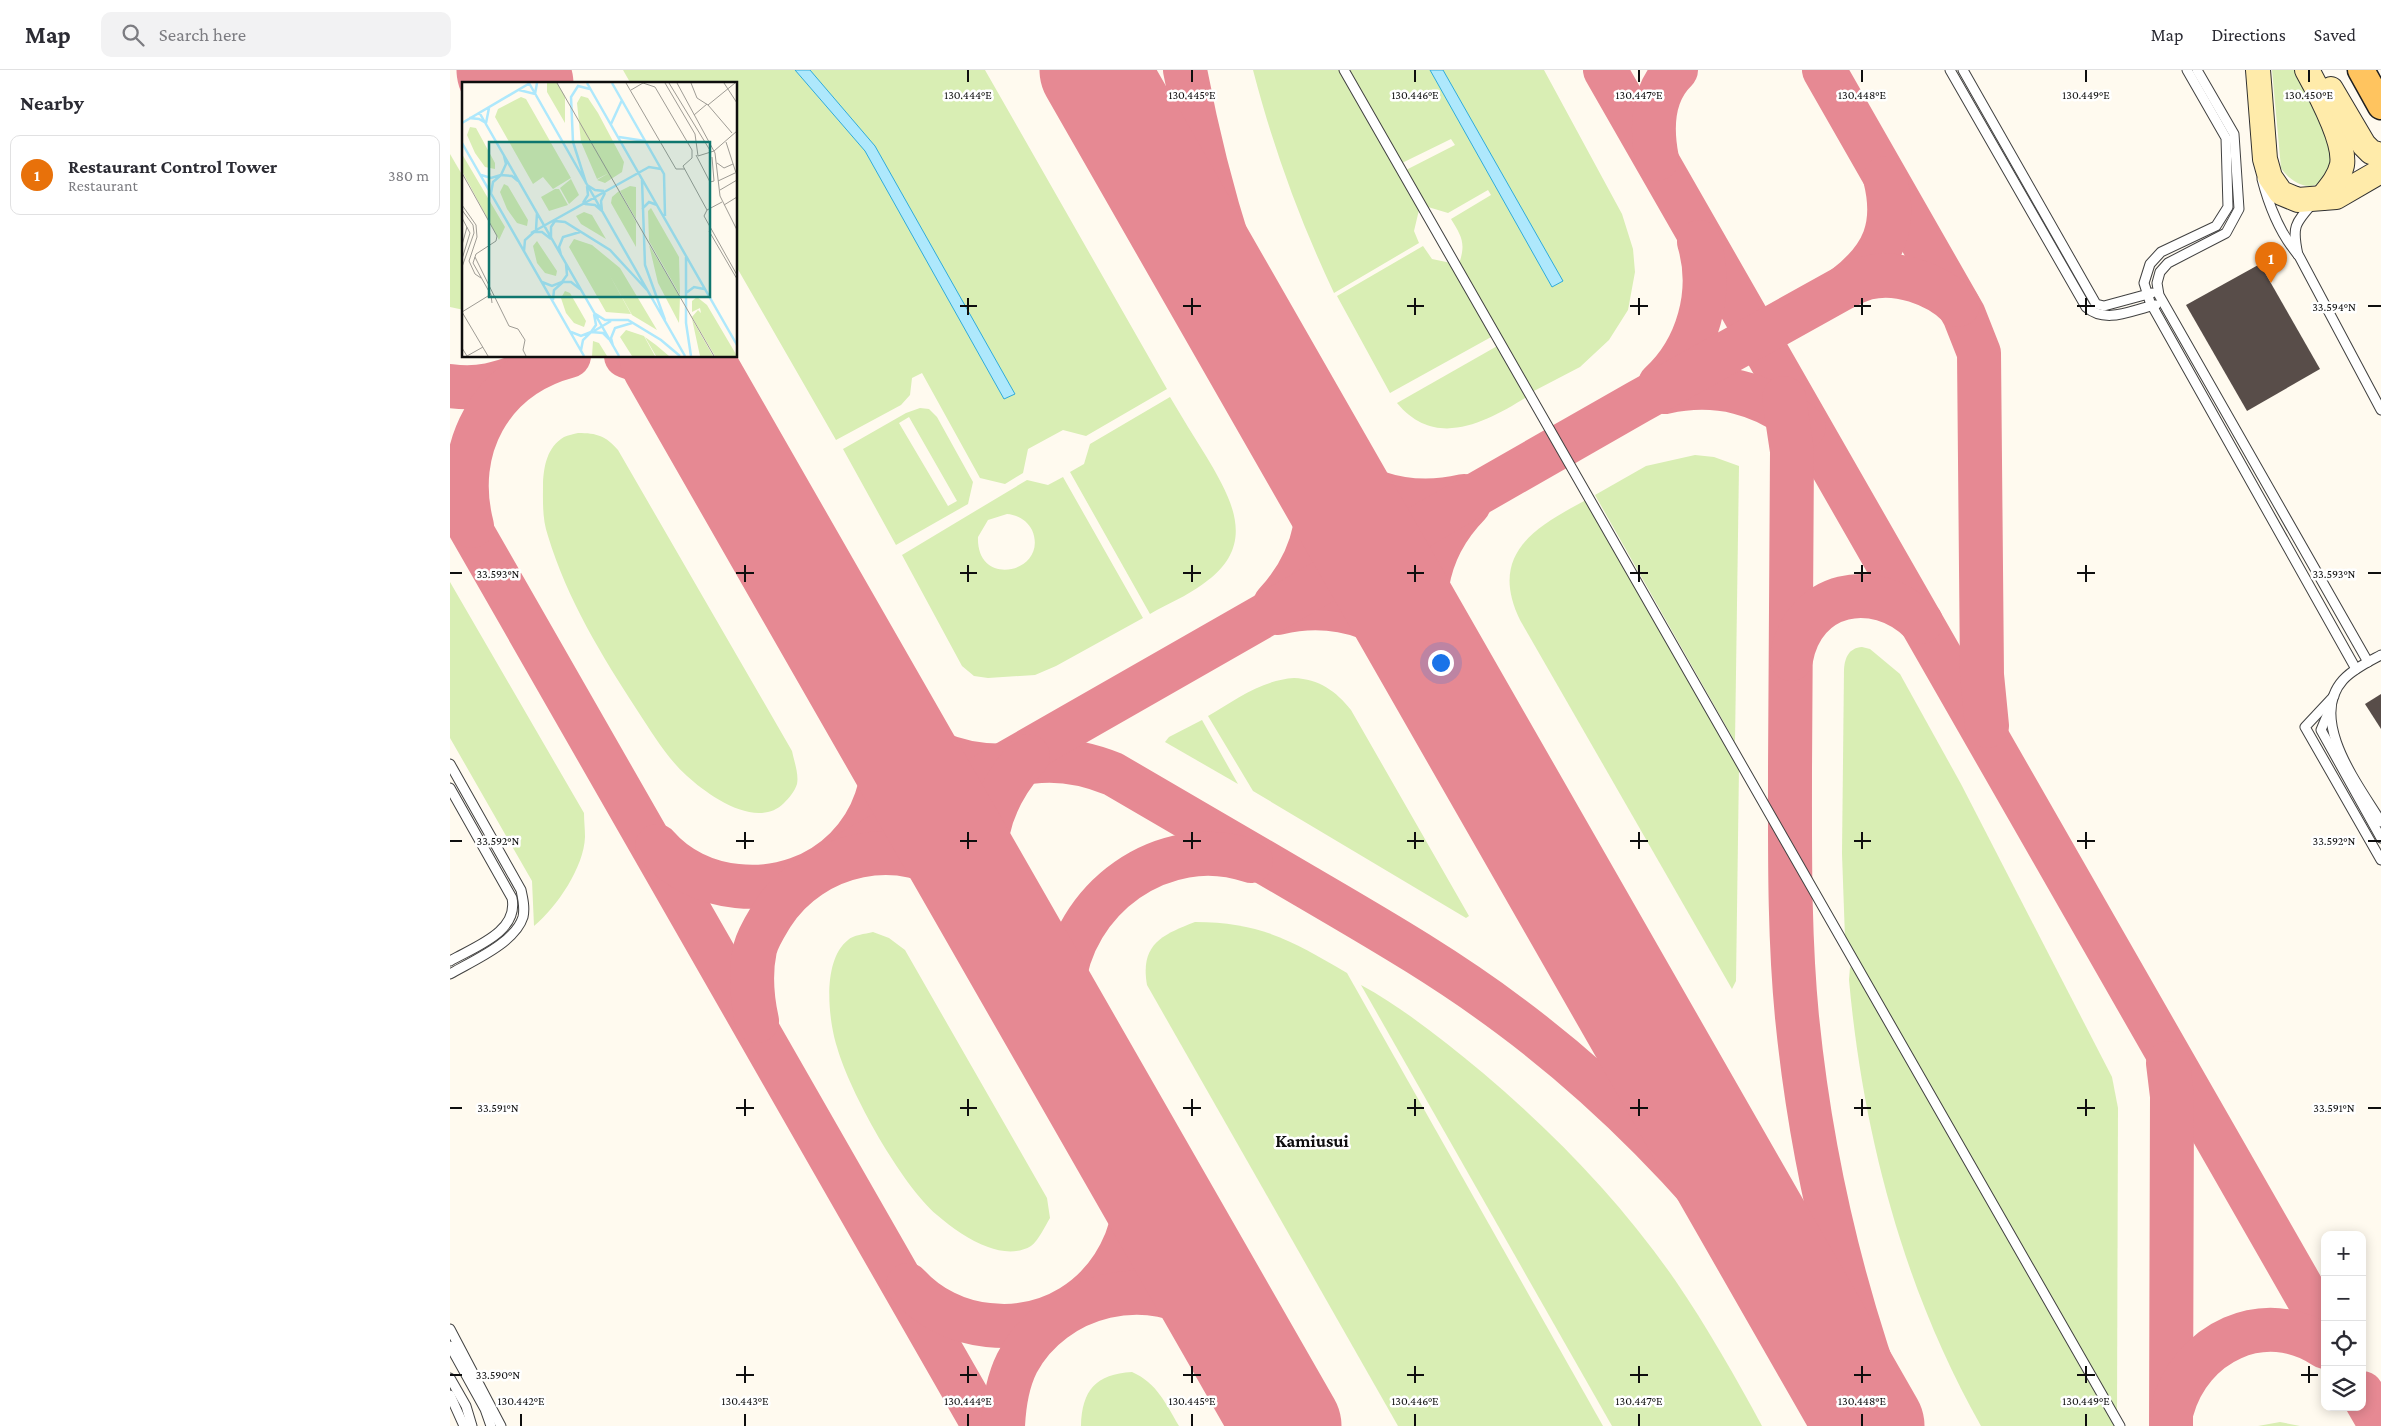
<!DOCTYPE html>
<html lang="en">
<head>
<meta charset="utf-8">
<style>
	body { margin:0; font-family:"Crimson Pro",serif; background:#f2f2f3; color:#2b2b33 }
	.controls { position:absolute; right:15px; bottom:15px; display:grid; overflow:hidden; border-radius:10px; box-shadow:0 2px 12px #0003 }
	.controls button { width:45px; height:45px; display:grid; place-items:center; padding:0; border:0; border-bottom:1px solid #e1e1e2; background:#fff; color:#2b2b33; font:25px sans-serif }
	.you { position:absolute; left:990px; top:592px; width:18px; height:18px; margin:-12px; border:4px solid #fff; border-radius:50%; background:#1a73e8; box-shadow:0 0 0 8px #1a73e833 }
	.badge { display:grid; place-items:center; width:32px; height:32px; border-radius:50%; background:#0b8043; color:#fff; font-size:16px; font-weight:700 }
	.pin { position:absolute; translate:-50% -41px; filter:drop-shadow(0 1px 2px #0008) }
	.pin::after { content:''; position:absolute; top:26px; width:18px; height:15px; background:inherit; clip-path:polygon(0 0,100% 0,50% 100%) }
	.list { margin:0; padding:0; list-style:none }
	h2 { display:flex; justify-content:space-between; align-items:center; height:65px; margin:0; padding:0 20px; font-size:21px }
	h2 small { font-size:16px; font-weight:400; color:#7c7c81 }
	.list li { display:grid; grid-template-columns:32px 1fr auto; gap:15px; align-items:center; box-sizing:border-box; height:80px; margin:0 10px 10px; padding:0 10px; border:1px solid #e1e1e2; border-radius:10px }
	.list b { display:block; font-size:19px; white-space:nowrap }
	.list p { margin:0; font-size:16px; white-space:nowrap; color:#7c7c81 }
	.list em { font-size:16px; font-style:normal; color:#7c7c81 }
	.icon { flex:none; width:28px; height:28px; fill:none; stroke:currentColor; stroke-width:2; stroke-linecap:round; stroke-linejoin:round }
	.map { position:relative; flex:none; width:1931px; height:1356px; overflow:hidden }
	header { display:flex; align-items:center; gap:30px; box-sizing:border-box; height:70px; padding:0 25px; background:#fff; border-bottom:1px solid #e1e1e2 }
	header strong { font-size:24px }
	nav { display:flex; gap:28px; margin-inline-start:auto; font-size:18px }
	.search { width:350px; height:45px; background:#f2f2f3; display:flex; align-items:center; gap:12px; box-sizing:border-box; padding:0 18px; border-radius:10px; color:#7c7c81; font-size:19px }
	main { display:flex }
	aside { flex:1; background:#fff }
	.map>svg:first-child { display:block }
</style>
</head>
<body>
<header>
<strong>Map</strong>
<div class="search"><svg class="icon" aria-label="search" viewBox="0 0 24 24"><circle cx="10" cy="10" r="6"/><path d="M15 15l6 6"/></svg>Search here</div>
<nav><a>Map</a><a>Directions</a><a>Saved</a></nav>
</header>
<main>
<aside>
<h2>Nearby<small></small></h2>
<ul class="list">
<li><span class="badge" style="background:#e8710a">1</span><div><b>Restaurant Control Tower</b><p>Restaurant</p></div><em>380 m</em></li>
</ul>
</aside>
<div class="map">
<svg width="1931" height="1356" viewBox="0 0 1931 1356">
	<rect width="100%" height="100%" fill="#fffaef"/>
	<g fill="#d9eeb4" fill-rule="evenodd">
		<path d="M173,0H535L717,319L636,366L613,360L578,379L573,403L555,414L530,408L472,303L462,308L460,325L451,335L386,370L286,196V14H181Z"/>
		<path d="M803,0H890L969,140L964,161L969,173L884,223C850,151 823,77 803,0Z"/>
		<path d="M898,0H1094L1172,144L1183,179L1185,202L1178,240L1159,270L1130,297L1082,322L1009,194C1016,173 1012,167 1001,149L1041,125L1038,120L998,143L978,137L956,100L1005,75L1001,69L952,93Z"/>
		<path d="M1822,0H1846L1885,81C1882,89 1880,102 1875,108C1861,125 1840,112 1831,98Z"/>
		<path d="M0,84L14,108V240L0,237Z"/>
		<path d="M973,176L982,189L1001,193L1043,266L940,323L887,226Z"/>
		<path d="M1049,275L1077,327C1036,352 986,380 947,333Z"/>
		<path d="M720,327C732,347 744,367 756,386C783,431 808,476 753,514C737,526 717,534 700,544L620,402L634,394L640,374Z"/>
		<path d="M470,338L479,339L487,347L523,412L518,434L446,475L393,379L456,343ZM459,347L507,431L498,436L449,353Z"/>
		<path d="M128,363C147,363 156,366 168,380L342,681C344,691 349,704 347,714C345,721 339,728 334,733C307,760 259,726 237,706C216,687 203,664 187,640C152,586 117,529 98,466C92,449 93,431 93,413C94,396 97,377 114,367C118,365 124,364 128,363Z"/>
		<path d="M1245,385L1264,387L1289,396L1285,672L1145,425L1196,396Z"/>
		<path d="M613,407L693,548L606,596L585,605L538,608L524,606L512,596L452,485L577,410L598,415ZM557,444C568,445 577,450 582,460C600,502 526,520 528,467L538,450Z"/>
		<path d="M1136,430L1289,697L1286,911L1282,919L1070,550C1038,484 1085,457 1136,430Z"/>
		<path d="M0,512L134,743C134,751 135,759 135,767C134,797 107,837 84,856L82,811L0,668Z"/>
		<path d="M1412,577L1420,579L1450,604L1511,714L1662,1007L1668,1038L1667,1343L1395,868L1392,784L1394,599C1395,587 1399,578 1412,577Z"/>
		<path d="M844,608C869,609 886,621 901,640L1019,846L1016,848L803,721L758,646C785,630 812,610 844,608Z"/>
		<path d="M752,650L788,714L715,672L719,667Z"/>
		<path d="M745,852C810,852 843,871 897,903L1153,1356H948L697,915C690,875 711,865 745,852Z"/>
		<path d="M423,862L439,868L455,880L597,1128L600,1148C595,1156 589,1170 581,1176C568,1184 551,1182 538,1177C519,1170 502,1158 487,1145C451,1114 400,1023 387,977C378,949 372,890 398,870C403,865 415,864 423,862Z"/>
		<path d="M1400,897L1406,901L1666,1356H1531C1454,1220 1413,1065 1399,910Z"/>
		<path d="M911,915C955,939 994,971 1033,1003C1105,1064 1171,1132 1225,1210C1257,1257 1285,1306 1312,1356H1162Z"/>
		<path d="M682,1302C707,1313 716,1334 729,1356H631C632,1320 646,1304 682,1302Z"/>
		<path d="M1830,1352L1850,1356H1808Z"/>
	</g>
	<g fill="#aee8fc" stroke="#2eabda">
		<path d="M345,0H360L425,76L565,324L554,329L415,81Z"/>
		<path d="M980,0H993L1113,211L1102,217Z"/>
	</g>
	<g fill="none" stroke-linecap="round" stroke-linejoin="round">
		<g stroke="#e68993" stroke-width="44">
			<path d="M735,0C759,128 795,236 847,356"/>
			<path d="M1155,0L1875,1258"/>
			<path d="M1374,0L1514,245L1529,283L1532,605L1537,656"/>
			<path d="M1207,89C1201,58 1202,23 1226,0"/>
			<path d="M1395,217C1434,187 1447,156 1435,108"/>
			<path d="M176,286C210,297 233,310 255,339"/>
			<path d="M1210,314C1248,279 1264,222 1249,172"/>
			<path d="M0,316C28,320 51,314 76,303"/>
			<path d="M1215,322C1265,311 1315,322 1354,357"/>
			<path d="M1334,328L1342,381C1341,487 1340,593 1340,699C1340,781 1339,864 1347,947C1361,1087 1393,1224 1443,1356"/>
			<path d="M857,373C898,421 953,440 1014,426"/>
			<path d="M0,423L534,1356"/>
			<path d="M22,456C2,379 40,307 119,286"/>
			<path d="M825,534C867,489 879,430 857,373"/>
			<path d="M828,543C889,528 952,551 988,602"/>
			<path d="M1341,589C1353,521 1425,507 1471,552"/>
			<path d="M989,603C965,542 972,482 1019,434"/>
			<path d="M426,639C463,677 506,699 560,695"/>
			<path d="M562,696C596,686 631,691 663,704C727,741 791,779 855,816C925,857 995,897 1060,946C1189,1042 1294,1161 1384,1294"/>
			<path d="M207,776C227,799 256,813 287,816C373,825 443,756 432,669C430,652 423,637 416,622"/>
			<path d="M369,800L1188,332L1395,217C1402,214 1409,210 1417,208C1447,200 1486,214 1508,235"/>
			<path d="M545,847C525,785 535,735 578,686"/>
			<path d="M307,951C302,928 300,903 305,879C308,867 316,855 322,845C362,782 452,762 512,809C525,820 535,833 545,847"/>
			<path d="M627,990C621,967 612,944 613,919C621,829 713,761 801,791"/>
			<path d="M1718,993L1722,1026L1721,1356"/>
			<path d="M458,1215C479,1238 508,1252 538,1255C599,1262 653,1228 676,1171C680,1160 684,1147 685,1134C686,1109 679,1087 670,1065"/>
			<path d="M1912,1323L1931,1356"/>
			<path d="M1722,1340C1740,1273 1814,1236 1875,1277"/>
			<path d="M553,1356C554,1335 557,1313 567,1293C603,1224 701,1199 764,1249C776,1258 785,1270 794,1282"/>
		</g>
		<g stroke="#e68993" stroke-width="109">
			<path d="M61,0L69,14"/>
			<path d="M644,0L1420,1356"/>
			<path d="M224,286L837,1356"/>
		</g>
	</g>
	<g fill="#584d49">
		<path d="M1810,194L1870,299L1797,341L1736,235Z"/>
		<path d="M1931,624V659L1915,634Z"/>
	</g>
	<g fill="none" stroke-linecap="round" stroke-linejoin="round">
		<defs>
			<g id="lane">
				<path d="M894,0L1670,1356"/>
				<path d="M1500,0L1636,237C1657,255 1683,239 1706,235"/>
				<path d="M1513,0L1646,234L1654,236L1702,223"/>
				<path d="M1737,0L1776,68L1778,137L1766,156L1711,182L1700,194L1694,213L1700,232L1906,599"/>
				<path d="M1747,0L1784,64L1789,139L1776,163L1718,193L1710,202L1707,213L1709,225L1918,592"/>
				<path d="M1812,109C1819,136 1831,165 1849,186L1931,340"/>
				<path d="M1848,185C1842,157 1844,154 1864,132"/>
				<path d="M1931,585C1918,592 1903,599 1893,610C1857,650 1910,717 1931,752"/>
				<path d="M1884,626L1855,657L1931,790"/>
				<path d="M1879,641L1871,660L1931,768"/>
				<path d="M0,694L71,820C73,829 75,838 73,847C65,873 22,891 0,904"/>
				<path d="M0,718L62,828C69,862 24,877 0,891"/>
				<path d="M0,1259L51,1356"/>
				<path d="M0,1276L35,1339L41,1356"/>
				<path d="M0,1308L16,1336L22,1356"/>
				<path d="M0,1325L14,1356"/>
			</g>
			<g id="secondary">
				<path d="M1808,0L1815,89L1820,107L1831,123L1848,130L1886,127L1931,101"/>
				<path d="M1857,0C1868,20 1896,72 1892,95C1889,108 1880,118 1872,128"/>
				<path d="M1881,19L1914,75L1921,82L1931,85"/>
			</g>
			<path id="primary" d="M1911,0L1931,36"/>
		</defs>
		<use href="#lane" stroke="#414141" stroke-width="11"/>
		<use href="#secondary" stroke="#303030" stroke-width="26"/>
		<use href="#primary" stroke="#1f1f1f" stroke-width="29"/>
		<use href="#lane" stroke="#fff" stroke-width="9"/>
		<use href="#secondary" stroke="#ffebaa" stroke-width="24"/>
		<use href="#primary" stroke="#ffc45f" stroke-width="26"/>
	</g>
	<path fill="none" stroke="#0e0e0e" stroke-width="2" d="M518,0V12M742,0V12M965,0V12M1189,0V12M1412,0V12M1636,0V12M1859,0V12M518,228V245M742,228V245M965,228V245M1189,228V245M1412,228V245M1636,228V245M510,236H527M733,236H751M957,236H974M1180,236H1198M1404,236H1421M1627,236H1645M1918,236H1931M295,495V512M518,495V512M742,495V512M965,495V512M1189,495V512M1412,495V512M1636,495V512M0,503H12M286,503H304M510,503H527M733,503H751M957,503H974M1180,503H1198M1404,503H1421M1627,503H1645M1918,503H1931M295,762V779M518,762V779M742,762V779M965,762V779M1189,762V779M1412,762V779M1636,762V779M0,771H12M286,771H304M510,771H527M733,771H751M957,771H974M1180,771H1198M1404,771H1421M1627,771H1645M1918,771H1931M295,1029V1046M518,1029V1046M742,1029V1046M965,1029V1046M1189,1029V1046M1412,1029V1046M1636,1029V1046M0,1038H12M286,1038H304M510,1038H527M733,1038H751M957,1038H974M1180,1038H1198M1404,1038H1421M1627,1038H1645M1918,1038H1931M295,1296V1313M518,1296V1313M742,1296V1313M965,1296V1313M1189,1296V1313M1412,1296V1313M1636,1296V1313M1859,1296V1313M0,1305H12M286,1305H304M510,1305H527M733,1305H751M957,1305H974M1180,1305H1198M1404,1305H1421M1627,1305H1645M1851,1305H1868M71,1344V1356M295,1344V1356M518,1344V1356M742,1344V1356M965,1344V1356M1189,1344V1356M1412,1344V1356M1636,1344V1356"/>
	<g text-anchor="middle" stroke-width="5" stroke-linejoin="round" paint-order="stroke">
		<g font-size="18" font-weight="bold" fill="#0e0e0e" stroke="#fff">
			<text x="862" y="1077">Kamiusui</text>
		</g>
	</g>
	<g transform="translate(12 12)">
		<rect width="275" height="275" fill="#fffaef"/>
		<path d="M85,1H95L103,14V41L85,10ZM119,14L126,16L136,31L162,80L160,90L143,101L135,98L147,91L135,97L119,60L115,21ZM59,15L64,17L109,96L91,107L81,95L71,102L33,35L36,27ZM8,45L14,46L33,81V87L23,85L13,71L5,53ZM0,72L43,145L37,158L0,89ZM109,97L117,113L107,122L98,106ZM42,102L46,104L66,138L65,144L55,141L45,127L38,110ZM168,104L174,105V137L158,109ZM93,107H97L106,123L87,129L79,115ZM157,109L174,140V165L149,121L150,115ZM189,126L217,175L218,213L187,159L186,129ZM122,130L130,133L144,157L119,142L114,134ZM112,157L130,163L158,186L195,248L170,233L147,192L169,232L144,230L107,165ZM75,159L95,189L94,194L83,191L75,181L71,164ZM187,163L218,215L217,241L196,201ZM103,209L108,211L124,239L122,245L112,241L104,231L99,216ZM235,215L245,223L275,274H253L230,235L236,228L239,231L238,226L230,230V219ZM230,237L251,274H238ZM164,248L182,254L193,274H170L158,255ZM183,255L194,263L207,274H194ZM131,259L137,261L145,274H130Z" fill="#d9eeb4"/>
		<path fill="none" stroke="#aee8fc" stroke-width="2.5" d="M67,1L223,274M125,1L275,263M150,1L202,92L203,134M57,8L73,12L75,1M17,30L157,274M7,36L17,37L24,41M0,41L68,1M24,41L27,26M149,42L160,18M157,55L183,59M0,61L122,274M19,93L29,96L39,93L44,82L42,74M180,98L183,183L203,238M124,101L111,60L109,15L116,4L128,7M125,103L133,108L142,109M29,111L31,100L39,93L50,94L56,99M121,121L126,113L125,104M123,122L133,123L140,129M180,127L187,120L195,123M140,129L139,119L143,111M93,139L103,140L148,168L185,208M74,148L75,131M69,151L187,85L199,87M89,156V145L93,139M62,169L63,158L72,150H80L89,157M99,173L97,165L101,155L118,150M224,175V241L229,274M80,200L90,204L100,200L105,193L104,182M224,211L232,205L242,207M91,218L92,208L101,200H109L118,207M132,231L143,238H166L199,258L218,274M132,249L149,239M109,250L119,254L129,250L134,243L132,232M151,264L149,256L153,246L170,241M119,268L121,258L129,250L141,251L147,257"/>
		<path fill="none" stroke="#9f9c95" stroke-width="1" d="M95,1L252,274M164,1L214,87H223M203,1L233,52L236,74L252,69L275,49M207,1L249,70M215,1L253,71L258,114L275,148M229,1L235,16L246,23L270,51M262,1L275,21M169,8L181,1L193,5L230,68V76L221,84L245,128M246,23L273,1M232,33L245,22M264,60L275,94M234,73L248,100L252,99M250,75L252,99M255,81L262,86L271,82M0,91L35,154L34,159L14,172L11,181L29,213L30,221M256,99L273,91M258,108L275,98M260,120L245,128L242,134L275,193M0,123L14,143L15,155L7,179L13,192L19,196M262,123L275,115M0,128L11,143L12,151L0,185M0,136L8,151L0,177M247,149L275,197M0,163L5,145M13,175L47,244L56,247L63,258L61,268L64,274M0,266L5,274L21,265M26,274L0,230L26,214"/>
		<path fill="#0f766e" fill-opacity="0.15" stroke="#0f766e" stroke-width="2.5" d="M27,60H248V215H27Z"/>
		<rect width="275" height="275" fill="none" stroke="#0e0e0e" stroke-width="2.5"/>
	</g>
	<g font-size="12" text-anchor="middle" fill="#0e0e0e" stroke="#fff" stroke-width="5" stroke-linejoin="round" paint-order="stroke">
		<text x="518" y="29">130.444°E</text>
		<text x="742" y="29">130.445°E</text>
		<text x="965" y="29">130.446°E</text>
		<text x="1189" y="29">130.447°E</text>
		<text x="1412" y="29">130.448°E</text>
		<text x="1636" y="29">130.449°E</text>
		<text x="1859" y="29">130.450°E</text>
		<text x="1884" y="241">33.594°N</text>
		<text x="48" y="508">33.593°N</text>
		<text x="1884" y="508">33.593°N</text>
		<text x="48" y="775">33.592°N</text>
		<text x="1884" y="775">33.592°N</text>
		<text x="48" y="1042">33.591°N</text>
		<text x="1884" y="1042">33.591°N</text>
		<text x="48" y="1309">33.590°N</text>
		<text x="71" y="1335">130.442°E</text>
		<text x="295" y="1335">130.443°E</text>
		<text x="518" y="1335">130.444°E</text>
		<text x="742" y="1335">130.445°E</text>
		<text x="965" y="1335">130.446°E</text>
		<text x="1189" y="1335">130.447°E</text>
		<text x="1412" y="1335">130.448°E</text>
		<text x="1636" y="1335">130.449°E</text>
	</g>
</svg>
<div class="controls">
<button>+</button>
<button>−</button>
<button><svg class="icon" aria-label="locate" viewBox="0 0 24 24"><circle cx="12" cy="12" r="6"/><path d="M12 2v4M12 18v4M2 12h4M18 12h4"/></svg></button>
<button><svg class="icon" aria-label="layers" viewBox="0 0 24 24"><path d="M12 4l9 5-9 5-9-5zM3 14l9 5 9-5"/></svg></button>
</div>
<div class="you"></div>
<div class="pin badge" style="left:1821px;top:213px;background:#e8710a">1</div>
</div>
</main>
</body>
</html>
